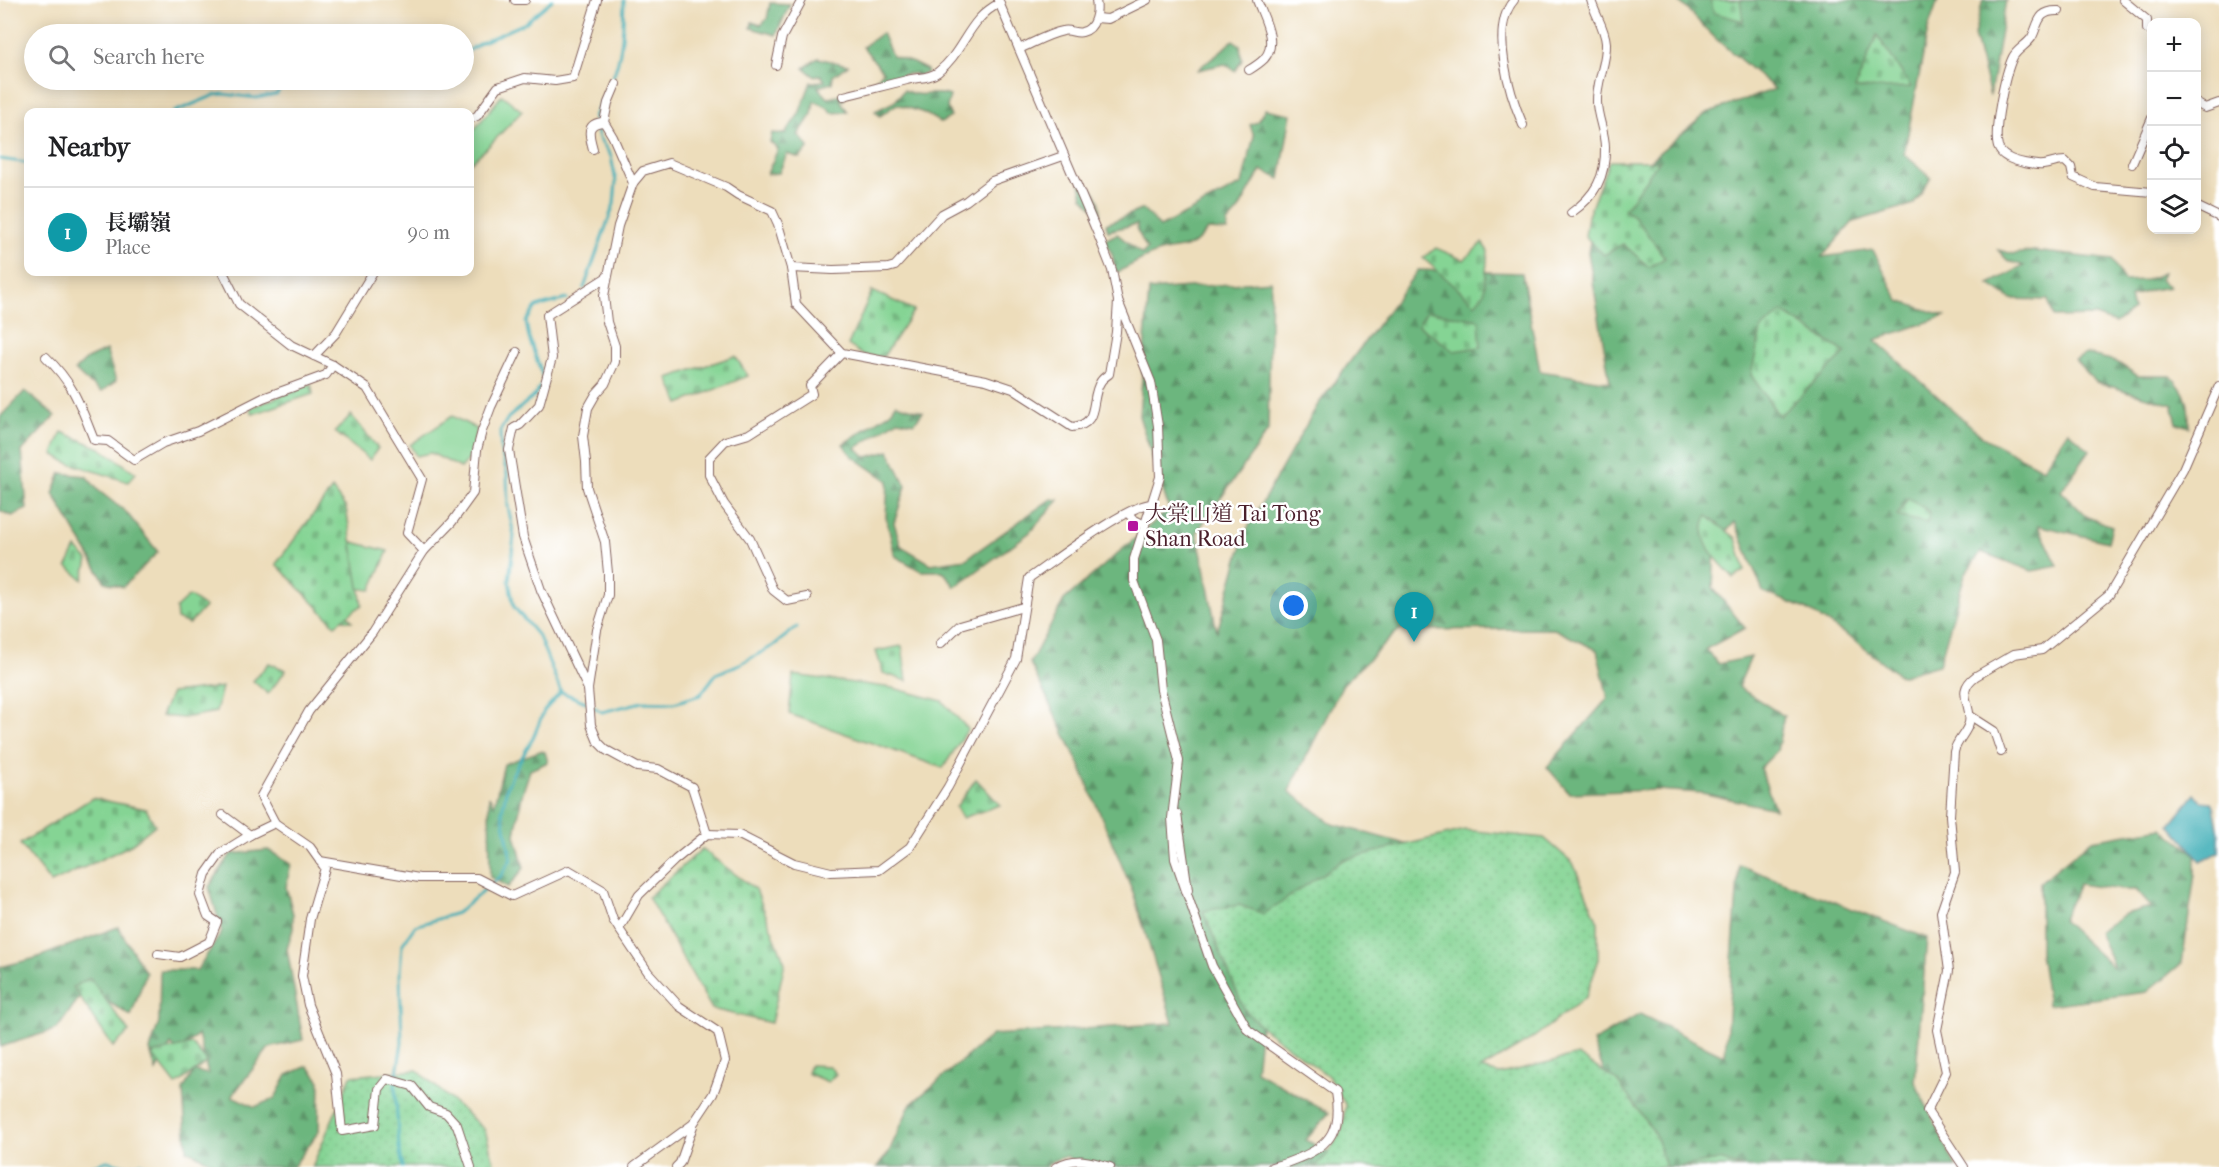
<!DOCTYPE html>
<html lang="en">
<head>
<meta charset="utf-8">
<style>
	body { margin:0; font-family:"IM FELL French Canon","Noto Serif TC",serif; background:#f6f6f6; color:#202124 }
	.controls { position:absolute; right:18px; top:18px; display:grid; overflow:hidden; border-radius:12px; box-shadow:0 3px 15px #0003 }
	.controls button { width:54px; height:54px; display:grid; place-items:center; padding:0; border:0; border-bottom:2px solid #e0e0e0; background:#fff; color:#202124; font:30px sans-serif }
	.you { position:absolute; left:1294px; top:606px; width:21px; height:21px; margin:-15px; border:4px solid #fff; border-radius:50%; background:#1a73e8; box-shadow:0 0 0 9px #1a73e833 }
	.badge { display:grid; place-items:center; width:39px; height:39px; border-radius:50%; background:#b5179e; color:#fff; font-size:20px; font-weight:700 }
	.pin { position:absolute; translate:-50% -50px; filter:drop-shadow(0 2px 3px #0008) }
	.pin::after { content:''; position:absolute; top:32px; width:21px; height:18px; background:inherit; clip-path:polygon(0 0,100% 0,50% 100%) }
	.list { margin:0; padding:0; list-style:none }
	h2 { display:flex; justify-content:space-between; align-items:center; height:78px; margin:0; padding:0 24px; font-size:26px }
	h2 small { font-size:20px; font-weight:400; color:#757577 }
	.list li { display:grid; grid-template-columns:39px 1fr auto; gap:18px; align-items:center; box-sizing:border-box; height:90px; padding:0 24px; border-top:2px solid #e0e0e0 }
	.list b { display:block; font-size:22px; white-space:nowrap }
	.list p { margin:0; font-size:20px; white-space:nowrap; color:#757577 }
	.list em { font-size:20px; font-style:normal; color:#757577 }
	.icon { flex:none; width:33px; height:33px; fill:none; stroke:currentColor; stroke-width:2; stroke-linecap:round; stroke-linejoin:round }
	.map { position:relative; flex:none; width:2219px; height:1167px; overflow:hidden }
	.search { position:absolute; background:#fff; box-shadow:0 3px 15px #0003; left:24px; top:24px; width:450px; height:66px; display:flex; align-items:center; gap:15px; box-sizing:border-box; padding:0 21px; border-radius:33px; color:#757577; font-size:22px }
	.panel { position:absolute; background:#fff; box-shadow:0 3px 15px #0003; left:24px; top:108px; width:450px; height:168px; border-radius:12px }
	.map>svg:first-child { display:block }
</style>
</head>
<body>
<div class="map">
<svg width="2219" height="1167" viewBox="0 0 2219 1167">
	<defs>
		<pattern id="forest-firs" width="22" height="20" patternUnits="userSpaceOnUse" patternTransform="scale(1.5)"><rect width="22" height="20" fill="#6cb67e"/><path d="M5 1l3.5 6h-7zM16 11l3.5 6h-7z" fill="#5b9367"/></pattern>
		<pattern id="cemetery-stones" width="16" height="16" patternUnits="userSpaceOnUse" patternTransform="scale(1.5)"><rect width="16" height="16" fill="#85d494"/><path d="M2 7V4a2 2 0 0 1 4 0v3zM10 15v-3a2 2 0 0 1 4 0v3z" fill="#74b680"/></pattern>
		<pattern id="park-dots" width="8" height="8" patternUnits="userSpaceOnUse" patternTransform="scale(1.5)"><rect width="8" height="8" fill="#85d494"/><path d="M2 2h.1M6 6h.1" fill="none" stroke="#74b680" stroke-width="1.8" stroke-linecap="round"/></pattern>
	</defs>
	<rect width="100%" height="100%" fill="#fff"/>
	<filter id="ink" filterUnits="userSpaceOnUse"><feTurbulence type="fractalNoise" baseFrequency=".0167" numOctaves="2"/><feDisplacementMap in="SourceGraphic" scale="12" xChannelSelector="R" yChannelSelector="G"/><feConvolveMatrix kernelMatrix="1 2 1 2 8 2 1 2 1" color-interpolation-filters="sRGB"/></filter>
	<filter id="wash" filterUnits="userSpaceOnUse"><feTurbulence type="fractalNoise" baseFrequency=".008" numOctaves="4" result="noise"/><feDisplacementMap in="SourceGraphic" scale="24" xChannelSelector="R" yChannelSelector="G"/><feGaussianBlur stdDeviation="1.35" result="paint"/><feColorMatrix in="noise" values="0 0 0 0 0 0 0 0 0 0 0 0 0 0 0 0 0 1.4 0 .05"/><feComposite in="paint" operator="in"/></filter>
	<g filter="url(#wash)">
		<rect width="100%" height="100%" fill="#edddbb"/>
		<g fill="#85d494" stroke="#687a60" stroke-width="1.5">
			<path d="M502,95L522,111L490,145L470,163V135Z"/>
			<path d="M452,416L477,429L470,458L461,468L431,453L416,456L410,445Z"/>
			<path d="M341,539L388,551L371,590L351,588L340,604L352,621L333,619Z"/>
			<path d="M793,675L893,688L942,701L968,729L943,768L789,714Z"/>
		</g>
		<g fill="url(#forest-firs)" stroke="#5b6a54" stroke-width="1.5" fill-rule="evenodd">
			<path d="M1678,0H1938L1928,29L1904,154L1931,178L1914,204L1853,222L1822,257L1873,250L1899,301L1945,316L1875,340L1984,438L2043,469L2068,431L2090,450L2061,491L2087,517L2112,526L2108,542L2038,525L2058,566L2032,571L1981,552L1965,574L1939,665L1900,676L1854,640L1806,609L1763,592L1735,522L1715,544L1713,588L1745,628L1706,649L1718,664L1751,657L1738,687L1784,716L1777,751L1760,768L1775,809L1702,793L1657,790L1569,793L1547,767L1608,698L1597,650L1554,629L1399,630L1343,684L1289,791L1333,824L1449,856L1264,998L1256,1071L1329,1113L1306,1140L1354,1167H1079L1067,1156L1052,1161L1046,1167H877L888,1154L910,1105L992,1035L1173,1023L1133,892L1080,766L1030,663L1064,600L1169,509L1139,416L1149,290L1271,281L1268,431L1197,532L1217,632L1246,531L1317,406L1418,270L1522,273L1540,371L1610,382L1588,252L1598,203L1707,113L1775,89L1716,39Z"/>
			<path d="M1983,0H2006L1990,96L1974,35Z"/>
			<path d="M770,3L790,4L776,35L751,28L752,22L761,25L767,19Z"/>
			<path d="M882,33L892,56L913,63L927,70V73L915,76L917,73L901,75L902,78L871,84L883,72L863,47Z"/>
			<path d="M1233,40L1240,45L1242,60L1235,71L1225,64L1198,70C1209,58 1222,52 1233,40Z"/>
			<path d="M818,58L848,65L833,76L832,83L818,87L828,98L843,94L844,100L839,98L848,112L832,113L827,107L814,101L812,114L798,135L809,147L800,158L787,154L779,173L767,174L778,149L770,142L772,133L785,134L799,114L811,82L825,81L821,75L815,77L804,68Z"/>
			<path d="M904,90C923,100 934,89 950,96L947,107L951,117L941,123L924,113L897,104L880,116L875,111L894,102Z"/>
			<path d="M1265,109L1291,114L1280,179L1261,170L1238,211L1227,223V231L1207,230C1191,254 1177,245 1154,254C1141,259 1128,267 1116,273L1112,254L1104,240L1117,234L1142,254L1147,249L1137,230V224L1108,231L1106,224L1143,209L1160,227L1242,184L1254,136L1250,125L1257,122Z"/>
			<path d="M1078,175C1090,186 1104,198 1100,216L1083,197Z"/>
			<path d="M1998,250L2014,254L2034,251L2112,260L2124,281L2146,280L2163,273L2160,280L2170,287L2151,290L2130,297L2133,310L2115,323L2095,316L2054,317L2048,300L2011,299L1989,284L2024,266L2008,261Z"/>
			<path d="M106,350L116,381L101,392L83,378L75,370L87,359Z"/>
			<path d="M2086,354L2115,361L2138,376H2171C2188,395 2189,401 2189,427L2177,423L2173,408L2174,405L2096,382L2075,360Z"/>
			<path d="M25,391L55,416L22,451L27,509L12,516L0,511V417Z"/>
			<path d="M896,404L923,412L914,423L898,420L856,448L867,457L889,451L906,486L894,523L901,546L931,564L966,559L1051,499L1059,500L1029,533L955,587L943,571H921L895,556L886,517L888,481L852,456L843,444L890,413Z"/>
			<path d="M61,473L86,476L99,491L126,512L158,552L123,587L105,582L53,494Z"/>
			<path d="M540,751L545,752L548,762L530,770L522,795L515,835L524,868L508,887L490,877L489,796L494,805L504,764Z"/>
			<path d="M2162,828L2195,854V874L2182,963L2147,992L2048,1005L2040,953V882L2092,840ZM2079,884L2121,890H2136L2151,907L2125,914L2098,932L2115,969L2062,920Z"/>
			<path d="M268,850L291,864L286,887L293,914V929L287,949L303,1040L269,1048L232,1096L255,1107L275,1098L287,1075L308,1066L320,1081L319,1131L293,1167H221L187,1150L183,1090L194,1071L208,1074L198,1034L179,1053L171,1044L156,1071L150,1050L159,1022L160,970H197L222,932L209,887L231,854Z"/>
			<path d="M1739,865L1927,938L1915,1082L1956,1167H1640L1593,1042L1640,1014L1725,1056Z"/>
			<path d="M118,927L146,973L131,1016L86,988L57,1029L0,1047V967L36,958Z"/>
		</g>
		<g fill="url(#cemetery-stones)" stroke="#687a60" stroke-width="1.5">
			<path d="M1710,0H1740L1743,21L1714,13Z"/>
			<path d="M1877,35L1911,87L1855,89Z"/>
			<path d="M1609,161H1659L1624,210L1635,217L1665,258L1649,267L1623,244L1604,255L1585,236L1588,216Z"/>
			<path d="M1482,243L1488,251L1484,293L1475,304L1423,258L1436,248L1464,260Z"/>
			<path d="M872,291L914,310L883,357L863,355L848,345Z"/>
			<path d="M1427,311L1479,320L1481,347L1454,351L1418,325Z"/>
			<path d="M1782,312L1846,353L1779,416L1751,375L1761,330Z"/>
			<path d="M735,356L748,376L679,404L668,378Z"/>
			<path d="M311,384L313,394L253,414L250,408Z"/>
			<path d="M351,415L378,448L370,460L335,432Z"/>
			<path d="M62,432L100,448L136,473L128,482L66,462L53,454Z"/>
			<path d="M332,489L346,508L362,605L335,625L276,564Z"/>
			<path d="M1908,498L1930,512L1927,523L1897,516Z"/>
			<path d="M1707,516L1736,538L1745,571L1734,578C1718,560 1694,542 1707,516Z"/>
			<path d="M76,548L88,560L83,580L67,566Z"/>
			<path d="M189,596L205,607L189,624L177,619L176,608Z"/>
			<path d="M902,646L907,681L883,673L876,651Z"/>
			<path d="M269,663L286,670L268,694L253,681Z"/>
			<path d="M222,687L216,712L183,718L161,716L171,693Z"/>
			<path d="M976,779L1000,805L962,818L956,807Z"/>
			<path d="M92,798L146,809L155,825L129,846L51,883L20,844Z"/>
			<path d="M702,849L756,890L785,963L771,1023L712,1009L648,897Z"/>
			<path d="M90,978L129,1032L113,1047L73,987Z"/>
			<path d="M192,1044L207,1062L176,1085L152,1054Z"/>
			<path d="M810,1065L829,1066L836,1074L828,1082L807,1073Z"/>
		</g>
		<g fill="url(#park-dots)" stroke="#687a60" stroke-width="1.5">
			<path d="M1465,830L1544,838L1573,863L1598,922V962L1586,997L1533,1038L1481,1069L1500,1074L1578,1055L1617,1081L1654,1132L1666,1167H1315L1328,1154L1343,1127L1345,1104L1328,1076L1263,1028L1244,1009L1203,911L1239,905L1264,914L1343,860Z"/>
			<path d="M417,1070L485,1130L495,1167H312L351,1076Z"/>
			<path d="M1719,1160L1742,1167H1678Z"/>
		</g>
		<path fill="#3cadb6" stroke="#436670" stroke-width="1.5" d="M2195,794L2201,801L2211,802L2214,805L2219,834V852L2201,861L2170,825Z"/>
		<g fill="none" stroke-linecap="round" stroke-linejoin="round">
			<g stroke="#3cadb6" stroke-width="3">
				<path d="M464,54L480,43L525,23L552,0"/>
				<path d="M331,80L334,83L344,85L351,80"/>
				<path d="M174,112L215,95L223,94L257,98L277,94L284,80"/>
				<path d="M0,159L28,163"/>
				<path d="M584,288L614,204L616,182L611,156L599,138L594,117C599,104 607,92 612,79C623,54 623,26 624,0"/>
				<path d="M544,380L529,338L526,322L536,307L567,299"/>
				<path d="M541,385L535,395L508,418L500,431L501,451L507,473L508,506L514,536L509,581L514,607L539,637L561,692L586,702"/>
				<path d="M592,706L602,712L642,702L674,703L700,695L716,674L740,664L773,646L797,627"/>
				<path d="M88,1167L107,1161L127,1166L140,1163L147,1166"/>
				<path d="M403,1167L399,1147L395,1085L402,1043L400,972L402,945L415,926L457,913L501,876L511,859L502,811L507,787L515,769L533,738L544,711L561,692"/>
			</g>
		</g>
	</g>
	<g filter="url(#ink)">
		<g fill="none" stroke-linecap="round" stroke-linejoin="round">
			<defs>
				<g id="minor">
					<path d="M515,0H525"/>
					<path d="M998,0L1097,232L1112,270L1118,301L1151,382L1158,426L1160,477L1134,559V581L1156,640L1161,690L1179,761L1172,818L1175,859L1212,966L1248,1030L1335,1092C1341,1127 1332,1145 1299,1158C1290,1162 1281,1165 1272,1167"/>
					<path d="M1514,0C1489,28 1510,95 1523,125"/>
					<path d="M2123,0L2147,20V29"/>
					<path d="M2059,11C2037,10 2039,24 2032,37C2027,45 2017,49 2013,57C2005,73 1993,131 1998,147C2000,152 2003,155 2007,157C2016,162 2034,166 2043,165C2051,164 2057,161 2065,161L2071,167L2073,177L2095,187L2152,192"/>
					<path d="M1096,18L1108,19L1147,0"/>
					<path d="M1019,49C1033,43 1048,34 1063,31C1070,29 1076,34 1082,32C1096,29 1098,11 1096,0"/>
					<path d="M776,65L782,37L802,0"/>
					<path d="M1249,70C1254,67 1260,63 1264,59C1279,43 1263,17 1257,0"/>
					<path d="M616,84L608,103L604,122L613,137L633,183"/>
					<path d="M844,96C865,91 886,85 907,80C918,77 929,79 938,72C964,52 968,18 1000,3"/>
					<path d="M2196,103L2205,108L2219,103"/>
					<path d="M470,119L477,116L498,87L525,78L555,81L573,78L597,0"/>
					<path d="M593,149C589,135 585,123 604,122"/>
					<path d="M2132,164L2152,118"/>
					<path d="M2196,206L2219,217"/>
					<path d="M1571,213C1595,196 1606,177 1605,147C1605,132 1597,117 1597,102C1596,82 1607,63 1606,43C1605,28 1595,15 1591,0"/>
					<path d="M791,268L833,270L888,268L895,266L942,214L966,201L992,181L1063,156"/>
					<path d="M223,272L239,304L291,345L333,365L367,388L422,479L407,533L424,551"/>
					<path d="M314,356L336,333L373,272"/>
					<path d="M46,357C74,384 80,405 94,440L108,441L134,460L163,443L198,431L263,398L326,375L333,365"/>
					<path d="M1128,513L1133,519L1145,525"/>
					<path d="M807,597L787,601L773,590L750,539L724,504L709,475V458L725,441L749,434L812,394L810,386L842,353"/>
					<path d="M940,644L960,625L1023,607"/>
					<path d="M588,689L541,590L523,537L509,450L514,428L520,425L539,405L552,358L547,315L607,277"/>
					<path d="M1969,715L1994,731L2001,752"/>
					<path d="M1177,814L1188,890"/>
					<path d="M223,815L250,835L275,823"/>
					<path d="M707,834L692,787L658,769L637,767L606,750L598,742L591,725L588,689L597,630L608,595V573L605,542L587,488L586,462L583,436L588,408L596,394L605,384L615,362V346L607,322L604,296L618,226L633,183L643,171L669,163L726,187L738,195L772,211L778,224L791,268L796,304L842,353L986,380L1013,389L1072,427C1101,425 1089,398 1101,381C1103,378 1106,376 1109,374L1116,332L1118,301"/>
					<path d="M320,861L419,878H477L512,896L569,870L603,890L613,920L648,972L679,1006L718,1032L725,1061L713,1094L693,1124L634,1167"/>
					<path d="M619,929L639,895L675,860L707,834L739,835L794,863L831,872L879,870L910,847L948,787L1016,659L1029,578C1054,561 1125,506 1151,504"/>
					<path d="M158,954L180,957L209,942L217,922L208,916L200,895L206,874L221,853L250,835"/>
					<path d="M471,1167L457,1125L446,1113L429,1107L412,1086L387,1079L379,1089L375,1125L342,1131L336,1074L308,1005L302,976L310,919L325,868L310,847L275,823L261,796L309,711L372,633L424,551L452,522L473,493L477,450L482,431L491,407L517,352"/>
					<path d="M676,1167L680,1163L693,1126"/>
					<path d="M1056,1167C1075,1156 1091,1161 1110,1167"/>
					<path d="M1964,1167L1927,1111L1946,1072L1937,1030L1949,971L1941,912L1955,872L1950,816L1954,752C1956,741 1966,734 1969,723C1973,704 1954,692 1976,676L2014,654L2042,650L2109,595L2183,469L2219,386"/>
				</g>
			</defs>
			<use href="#minor" stroke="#83625d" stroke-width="10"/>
			<use href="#minor" stroke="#fff" stroke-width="8"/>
		</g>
	</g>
	<rect fill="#b5179e" stroke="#fff" stroke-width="2" x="1127" y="520" width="12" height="12" rx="3"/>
	<g text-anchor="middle" stroke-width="5" stroke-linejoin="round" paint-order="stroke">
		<g font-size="22" fill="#4a1f2b" stroke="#fff" text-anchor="start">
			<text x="1145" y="521">大棠山道 Tai Tong<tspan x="1145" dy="25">Shan Road</tspan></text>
		</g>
	</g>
</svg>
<div class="controls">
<button>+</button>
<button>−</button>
<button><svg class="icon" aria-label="locate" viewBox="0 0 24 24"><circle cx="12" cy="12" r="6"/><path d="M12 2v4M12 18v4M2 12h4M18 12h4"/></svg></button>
<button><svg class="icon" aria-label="layers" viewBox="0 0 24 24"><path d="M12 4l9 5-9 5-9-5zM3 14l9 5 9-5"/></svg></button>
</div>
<div class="you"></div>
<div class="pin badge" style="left:1414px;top:642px;background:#0f9aa8">1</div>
<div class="search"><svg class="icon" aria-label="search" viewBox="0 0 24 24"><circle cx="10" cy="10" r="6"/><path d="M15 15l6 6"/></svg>Search here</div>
<section class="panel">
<h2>Nearby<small></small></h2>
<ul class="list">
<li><span class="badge" style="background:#0f9aa8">1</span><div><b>長壩嶺</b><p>Place</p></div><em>90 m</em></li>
</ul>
</section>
</div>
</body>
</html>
